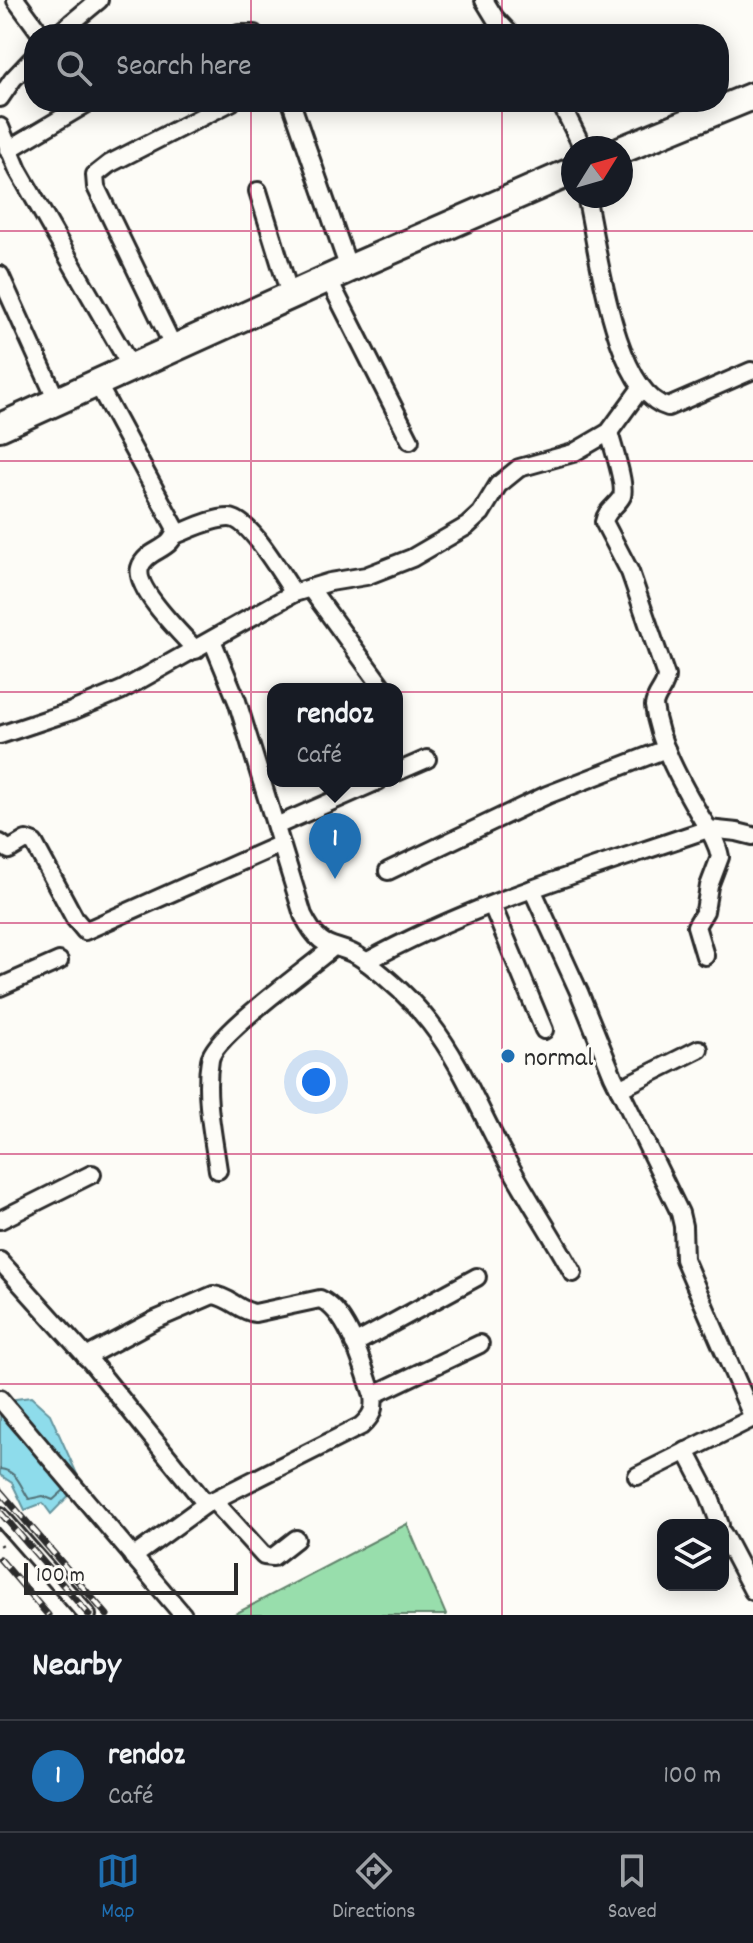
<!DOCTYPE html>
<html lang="en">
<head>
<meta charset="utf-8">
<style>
	body { margin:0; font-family:Dekko,sans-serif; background:#20242c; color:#f1f3f6 }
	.controls { position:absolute; right:24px; bottom:24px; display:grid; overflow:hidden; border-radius:16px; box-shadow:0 4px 20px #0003 }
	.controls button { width:72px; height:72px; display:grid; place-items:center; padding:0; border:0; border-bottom:2px solid #363941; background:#171b24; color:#f1f3f6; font:40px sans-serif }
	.compass { position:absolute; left:561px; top:136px; width:72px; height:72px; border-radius:50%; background:#171b24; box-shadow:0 4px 20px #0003; rotate:53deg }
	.scale { position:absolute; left:24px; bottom:20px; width:214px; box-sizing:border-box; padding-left:8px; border:4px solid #2b2b2b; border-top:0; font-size:22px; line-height:28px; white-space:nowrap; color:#2b2b2b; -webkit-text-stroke:6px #fdfcf7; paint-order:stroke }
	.you { position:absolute; left:316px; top:1082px; width:28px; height:28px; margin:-20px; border:6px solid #fff; border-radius:50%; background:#1a73e8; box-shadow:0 0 0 12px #1a73e833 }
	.badge { display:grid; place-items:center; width:52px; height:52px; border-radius:50%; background:#1f6fb2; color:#fff; font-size:26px; font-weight:700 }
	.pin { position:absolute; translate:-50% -66px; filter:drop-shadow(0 2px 4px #0008) }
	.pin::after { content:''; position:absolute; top:42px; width:28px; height:24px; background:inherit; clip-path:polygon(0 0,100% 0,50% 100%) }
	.popup { position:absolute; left:267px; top:683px; width:136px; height:104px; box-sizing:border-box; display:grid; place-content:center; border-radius:16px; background:#171b24; filter:drop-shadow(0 2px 6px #0005); font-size:26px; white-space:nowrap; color:#9ea1a6 }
	.popup b { font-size:30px; color:#f1f3f6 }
	.popup::after { content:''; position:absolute; left:50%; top:100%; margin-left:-16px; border:16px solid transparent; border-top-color:#171b24 }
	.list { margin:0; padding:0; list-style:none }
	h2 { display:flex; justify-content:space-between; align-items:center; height:104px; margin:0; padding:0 32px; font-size:34px }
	h2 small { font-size:26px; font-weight:400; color:#9ea1a6 }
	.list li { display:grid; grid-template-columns:52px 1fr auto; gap:24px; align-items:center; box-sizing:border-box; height:112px; padding:0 32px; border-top:2px solid #363941 }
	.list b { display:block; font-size:30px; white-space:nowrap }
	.list p { margin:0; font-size:26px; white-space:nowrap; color:#9ea1a6 }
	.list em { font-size:26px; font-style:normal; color:#9ea1a6 }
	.icon { flex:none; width:44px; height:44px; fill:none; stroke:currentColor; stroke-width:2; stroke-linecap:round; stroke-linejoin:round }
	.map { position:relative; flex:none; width:753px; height:1615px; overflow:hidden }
	.search { position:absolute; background:#171b24; box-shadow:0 4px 20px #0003; left:24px; right:24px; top:24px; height:88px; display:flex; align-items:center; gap:20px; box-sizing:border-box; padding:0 28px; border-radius:32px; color:#9ea1a6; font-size:30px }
	.sheet { height:216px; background:#171b24 }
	nav { display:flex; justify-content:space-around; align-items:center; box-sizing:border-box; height:112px; border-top:2px solid #363941; background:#171b24; font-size:22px; color:#9ea1a6 }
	nav a { display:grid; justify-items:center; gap:4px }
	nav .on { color:#1f6fb2 }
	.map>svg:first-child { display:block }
</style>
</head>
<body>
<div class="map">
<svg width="753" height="1615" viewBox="0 0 753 1615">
	<rect width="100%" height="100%" fill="#fdfcf7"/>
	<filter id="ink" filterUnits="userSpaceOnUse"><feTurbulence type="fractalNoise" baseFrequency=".0125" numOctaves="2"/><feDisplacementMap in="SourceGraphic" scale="16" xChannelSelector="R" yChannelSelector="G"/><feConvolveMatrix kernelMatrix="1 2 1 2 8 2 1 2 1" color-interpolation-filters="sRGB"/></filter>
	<g filter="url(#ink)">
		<path fill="#98deac" stroke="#62846c" stroke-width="2" d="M407,1524L446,1615H233Z"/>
		<path fill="#8edceb" stroke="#66959e" stroke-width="2" d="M31,1397L50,1414L81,1483L51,1514L43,1503L25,1510L12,1483L0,1475V1401Z"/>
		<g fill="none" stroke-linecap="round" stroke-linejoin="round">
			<path stroke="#537278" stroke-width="2" d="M0,1469C18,1471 20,1486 29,1499L43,1496L53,1500L64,1490"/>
			<defs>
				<g id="minor">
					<path d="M16,0L41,34"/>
					<path d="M484,0L495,18L510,34"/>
					<path d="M58,34L99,0"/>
					<path d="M239,34H254"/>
					<path d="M0,98L13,79L34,57"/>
					<path d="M291,102L349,269"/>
					<path d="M560,102L583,148"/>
					<path d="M0,127L18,170L131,367"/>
					<path d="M8,150L89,102"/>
					<path d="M258,191L290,295"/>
					<path d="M586,196C598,246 613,392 668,407L751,371"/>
					<path d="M0,275L57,401"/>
					<path d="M328,278L410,440"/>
					<path d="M174,348L96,187L95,175L109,164L231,102"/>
					<path d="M97,383L175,527C176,551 146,548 140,568C134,588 182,635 196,650"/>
					<path d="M609,432C612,445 626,484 622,496C617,506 606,510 604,522L630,572L666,676C666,688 655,694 654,706C659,743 679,779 698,812C706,826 717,840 720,857L709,886L705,911L696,926L705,956"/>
					<path d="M175,535C191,529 212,518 229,518C250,518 282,576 294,593"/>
					<path d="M310,588L383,688"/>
					<path d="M212,640L237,701L303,915C324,957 335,939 364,960C388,978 412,1000 430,1023C462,1064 480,1112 505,1157C526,1196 551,1233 573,1273"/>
					<path d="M0,735L72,711L122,690L294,593L330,582L366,576L412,558L467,526L481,513L498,485L519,468L573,453L609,432L641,388"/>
					<path d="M397,772L427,759"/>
					<path d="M276,826L378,781"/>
					<path d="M0,843L9,850L26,840L34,843L75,919L85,931L281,844"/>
					<path d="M388,871L547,795L666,749"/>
					<path d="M532,889L579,992L613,1076L680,1213L683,1226L684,1259L753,1418"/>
					<path d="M492,905L544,1030"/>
					<path d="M366,962C473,903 592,869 708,829L737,832L753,836"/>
					<path d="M0,987L59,961"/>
					<path d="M619,1089L699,1049"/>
					<path d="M218,1170C213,1135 204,1095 210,1060C214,1035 308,969 332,948"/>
					<path d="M0,1220L92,1174"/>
					<path d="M0,1261L92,1363L206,1504"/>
					<path d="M354,1344L477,1277"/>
					<path d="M86,1357L155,1320L213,1295C230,1297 239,1311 255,1313L320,1299C349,1312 363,1367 373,1395C375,1410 372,1416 361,1426L206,1504L133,1557"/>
					<path d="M373,1395L480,1344"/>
					<path d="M0,1399L183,1615"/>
					<path d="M686,1451L709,1495L720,1525"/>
					<path d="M637,1476L753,1418"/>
					<path d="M214,1501L264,1556L273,1557L296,1539"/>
					<path d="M0,1516L87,1615"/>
					<path d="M723,1534L753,1591"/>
				</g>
				<g id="trunk">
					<path d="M621,150L753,96"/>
					<path d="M0,427L349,269L573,171"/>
				</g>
			</defs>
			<use href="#minor" stroke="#2b2b2b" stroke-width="22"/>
			<use href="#trunk" stroke="#2b2b2b" stroke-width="32"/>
			<path stroke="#2b2b2b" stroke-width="3" stroke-dasharray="8 6" stroke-linecap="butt" d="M0,1544L1,1546"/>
			<use href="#minor" stroke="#fdfcf7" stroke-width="16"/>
			<use href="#trunk" stroke="#fdfcf7" stroke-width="26"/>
			<defs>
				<g id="rail">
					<path d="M0,1491L107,1615"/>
					<path d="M0,1512L89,1615"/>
					<path d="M0,1559L48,1615"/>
				</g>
			</defs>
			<use href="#rail" stroke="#2b2b2b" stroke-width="7"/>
			<use href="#rail" stroke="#fdfcf7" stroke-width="4" stroke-dasharray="12" stroke-linecap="butt"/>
		</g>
	</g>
	<path fill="none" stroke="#c2185b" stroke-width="2" stroke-opacity="0.55" d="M251,0V34M502,0V34M251,102V1615M502,102V1615M0,231H753M0,461H753M0,692H753M0,923H753M0,1154H753M0,1384H753"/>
	<circle fill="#1f6fb2" stroke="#fdfcf7" stroke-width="3" cx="508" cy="1056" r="8"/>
	<g text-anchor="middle" stroke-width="6" stroke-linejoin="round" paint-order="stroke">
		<g font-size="26" fill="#2b2b2b" stroke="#fdfcf7" text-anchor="start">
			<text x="524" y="1065">normal</text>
		</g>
	</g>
</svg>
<div class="controls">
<button><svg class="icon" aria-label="layers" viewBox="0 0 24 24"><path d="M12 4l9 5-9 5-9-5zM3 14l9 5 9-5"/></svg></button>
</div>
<svg class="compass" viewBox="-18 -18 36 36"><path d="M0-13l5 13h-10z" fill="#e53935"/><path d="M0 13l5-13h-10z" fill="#9ea1a6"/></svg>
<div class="scale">100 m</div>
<div class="you"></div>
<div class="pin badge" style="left:335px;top:879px">1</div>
<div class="popup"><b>rendoz</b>Café</div>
<div class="search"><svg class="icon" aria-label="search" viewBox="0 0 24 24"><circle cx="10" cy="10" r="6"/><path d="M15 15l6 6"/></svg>Search here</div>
</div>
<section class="sheet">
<h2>Nearby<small></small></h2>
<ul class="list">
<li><span class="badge">1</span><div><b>rendoz</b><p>Café</p></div><em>100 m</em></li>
</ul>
</section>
<nav>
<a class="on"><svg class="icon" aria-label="map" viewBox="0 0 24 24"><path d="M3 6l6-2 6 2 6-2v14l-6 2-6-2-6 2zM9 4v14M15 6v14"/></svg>Map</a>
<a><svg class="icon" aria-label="directions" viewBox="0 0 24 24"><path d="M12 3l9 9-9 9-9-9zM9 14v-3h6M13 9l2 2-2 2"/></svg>Directions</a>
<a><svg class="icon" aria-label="saved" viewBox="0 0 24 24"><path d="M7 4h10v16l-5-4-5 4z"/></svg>Saved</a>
</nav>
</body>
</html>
